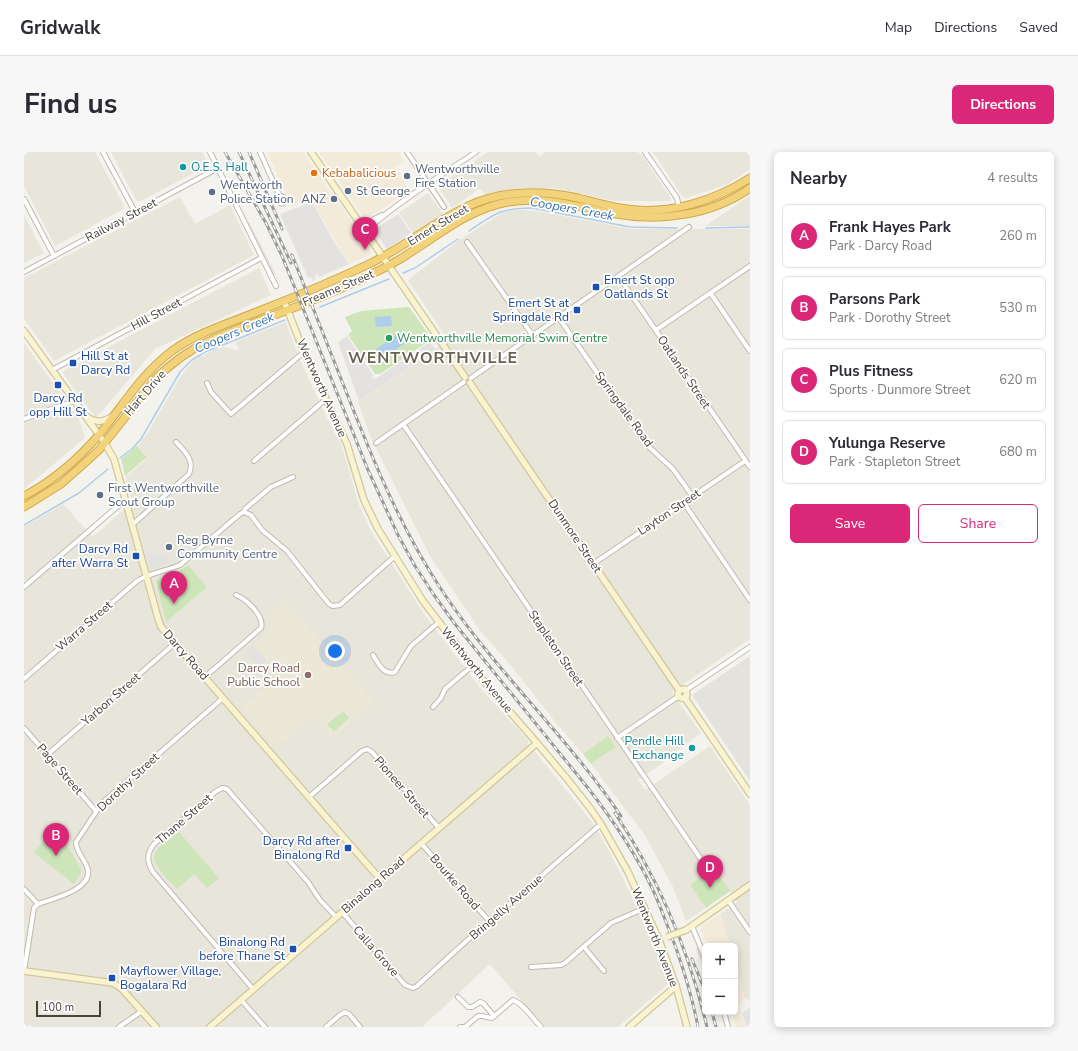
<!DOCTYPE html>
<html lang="en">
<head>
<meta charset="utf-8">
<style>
	body { margin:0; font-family:"Nunito Sans",sans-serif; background:#f7f7f7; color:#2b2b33 }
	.controls { position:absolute; right:12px; bottom:12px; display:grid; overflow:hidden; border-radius:6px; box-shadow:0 2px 10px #0003 }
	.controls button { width:36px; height:36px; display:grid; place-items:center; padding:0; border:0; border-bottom:1px solid #e1e1e2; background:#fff; color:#2b2b33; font:20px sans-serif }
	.scale { position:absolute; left:12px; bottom:10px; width:65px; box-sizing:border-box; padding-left:4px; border:2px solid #48443a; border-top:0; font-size:11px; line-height:14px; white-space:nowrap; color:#48443a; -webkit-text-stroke:3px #fff; paint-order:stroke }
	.you { position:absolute; left:311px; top:499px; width:14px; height:14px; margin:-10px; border:3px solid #fff; border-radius:50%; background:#1a73e8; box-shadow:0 0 0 6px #1a73e833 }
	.badge { display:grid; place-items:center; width:26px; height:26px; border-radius:50%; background:#db2777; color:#fff; font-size:13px; font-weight:700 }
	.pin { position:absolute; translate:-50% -33px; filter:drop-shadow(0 1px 2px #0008) }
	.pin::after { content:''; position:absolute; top:21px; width:14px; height:12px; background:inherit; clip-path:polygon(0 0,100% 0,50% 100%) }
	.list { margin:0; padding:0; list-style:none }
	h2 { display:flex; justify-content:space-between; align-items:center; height:52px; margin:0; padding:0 16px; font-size:17px }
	h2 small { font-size:13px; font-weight:400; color:#7c7c81 }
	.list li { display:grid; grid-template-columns:26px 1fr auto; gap:12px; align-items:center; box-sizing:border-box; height:64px; margin:0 8px 8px; padding:0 8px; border:1px solid #e1e1e2; border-radius:6px }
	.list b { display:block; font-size:15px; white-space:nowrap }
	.list p { margin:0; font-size:13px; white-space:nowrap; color:#7c7c81 }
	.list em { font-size:13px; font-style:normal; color:#7c7c81 }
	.actions { display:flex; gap:8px; padding:12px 16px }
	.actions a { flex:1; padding:9px 0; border:1px solid #db2777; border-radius:6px; text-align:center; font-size:14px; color:#db2777 }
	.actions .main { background:#db2777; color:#fff }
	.map { position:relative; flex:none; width:726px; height:875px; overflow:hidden; border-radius:6px }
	header { display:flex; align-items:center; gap:24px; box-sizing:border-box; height:56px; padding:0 20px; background:#fff; border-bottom:1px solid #e1e1e2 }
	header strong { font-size:19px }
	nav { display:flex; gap:22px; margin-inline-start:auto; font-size:14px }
	.intro { display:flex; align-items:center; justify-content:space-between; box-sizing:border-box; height:96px; padding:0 24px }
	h1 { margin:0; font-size:28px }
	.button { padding:10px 18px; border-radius:6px; background:#db2777; color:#fff; font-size:14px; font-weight:700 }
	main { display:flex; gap:24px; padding:0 24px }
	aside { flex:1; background:#fff; border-radius:6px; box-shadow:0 2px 10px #0003 }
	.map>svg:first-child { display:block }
</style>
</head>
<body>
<header>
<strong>Gridwalk</strong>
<nav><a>Map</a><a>Directions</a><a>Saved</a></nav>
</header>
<div class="intro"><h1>Find us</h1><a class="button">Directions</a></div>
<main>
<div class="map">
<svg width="726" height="875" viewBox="0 0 726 875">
	<rect width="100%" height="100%" fill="#f4f2ec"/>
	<g fill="#e8e5da" fill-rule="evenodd">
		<path d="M0,0H71L101,56L31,94L0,34Z"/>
		<path d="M87,0H178L185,13L115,50L112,48Z"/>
		<path d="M464,0H511L515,5L522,0H613L618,3L647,46L646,49H591L529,36H496L461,42L456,36L428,56L414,34Z"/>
		<path d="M629,0H726V17L704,32L662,46L658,44Z"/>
		<path d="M404,41L419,62L390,82L375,61Z"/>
		<path d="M726,43V74H682Z"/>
		<path d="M156,45L171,72L206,53L230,103L30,209L0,167V126Z"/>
		<path d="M494,58L512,59L607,77H726V487L648,540L677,581L651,600L652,602L614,628L621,638L686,594L726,653V849L721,846L711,811V794H706L696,762L713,750L692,719L688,724L682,725L666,733L682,756L662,769L649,735L620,682L567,612L592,595L584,584L559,602L533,572L484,510L457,480L406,404L347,286L334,250L424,188L384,128L434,89L478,61Z"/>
		<path d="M0,63L20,101L0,111Z"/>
		<path d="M235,116L247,143L131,197L72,266L40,223L39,220L41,218Z"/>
		<path d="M262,170L276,208L299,258L318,294L335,353L347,379L400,462L458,538L504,588V591L568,670L577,684L599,726L633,801L644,832L594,875H520L466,812L398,875H9L6,872L4,875H0V375L39,352L69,385L108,350L102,325L124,305L114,294L125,279L155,227L164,215L172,207L192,197L200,195L215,198L211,190ZM251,474L309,586L289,563L218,557L248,531ZM155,680L183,736L170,722L131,701Z"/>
		<path d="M0,191L55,267L61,286L0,337Z"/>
	</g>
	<g fill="#f4eada">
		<path d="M243,0H279L348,99L347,102L325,112L285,44L268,55Z"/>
		<path d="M295,0H374L380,9L370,16L385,38L343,67L340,66Z"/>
		<path d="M696,762L706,794H684L677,778L678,774Z"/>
		<path d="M711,811L721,846L714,853L723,875H712L708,860H711Z"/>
	</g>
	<path fill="#e4e2dd" d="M726,504V629L668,543Z"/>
	<path fill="#ece8d7" d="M261,448L350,550L309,586L288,563L251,596L218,557L247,531L221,500L251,474L242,464Z"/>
	<g fill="#cee5b9">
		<path d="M385,155L405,183V189L356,222H351L324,183L328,179L321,165L337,159Z"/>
		<path d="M113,294L123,305L101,324L97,307Z"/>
		<path d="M164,413L183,435L142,470L132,429C141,421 154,422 164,413Z"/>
		<path d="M319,559L325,566L310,580L303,572Z"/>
		<path d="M584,584L592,595L567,612L559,602Z"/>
		<path d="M26,679L42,692L57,717V721L50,732L10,701Z"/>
		<path d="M155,680L195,726L183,736L170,722L153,737C146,729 126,712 131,701C134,694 148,685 155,680Z"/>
		<path d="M691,718L706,739L682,756L666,733L679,723L682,725L688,724Z"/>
	</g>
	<g fill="#e4e2e0">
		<path d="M288,50L309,88L325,112L295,125L293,122L291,123L292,127L289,129L287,125L284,126L256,62Z"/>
		<path d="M374,62L387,81L363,97L350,78Z"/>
		<path d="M221,70H225L252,123H248Z"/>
		<path d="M323,184L349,223L348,226L351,227L406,190L411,197L335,249L314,190Z"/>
		<path d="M129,396L132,404L143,400L146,411L127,417L122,401Z"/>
		<path d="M229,493L243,509L235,516L221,500Z"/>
		<path d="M675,796L681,811V820L672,797Z"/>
		<path d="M726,855V875H723L718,862Z"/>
	</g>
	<g fill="#aeceeb">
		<path d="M367,164L368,174L352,175L351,165Z"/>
		<path d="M377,180L384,189L357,208L351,198Z"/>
	</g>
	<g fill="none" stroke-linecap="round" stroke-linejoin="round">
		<g stroke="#aeceeb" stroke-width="1.5">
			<path d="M682,76L726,75"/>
			<path d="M445,79C470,62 477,56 508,56L606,75L653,76"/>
			<path d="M379,121L391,116L434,87"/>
			<path d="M296,155L365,127"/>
			<path d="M96,306L109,296L117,287L156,220L168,208L181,200L261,168"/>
			<path d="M0,373L55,341L84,317"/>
		</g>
		<defs>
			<g id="street">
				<path d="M79,0L111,60"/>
				<path d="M186,0L252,134"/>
				<path d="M236,0L256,45"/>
				<path d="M383,0L420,55"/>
				<path d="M621,0L653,46L655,55"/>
				<circle cx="258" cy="48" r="3.5"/>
				<path d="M0,47L30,104"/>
				<path d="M335,70L343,71L358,63"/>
				<path d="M343,81C348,66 433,13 452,0"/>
				<path d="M443,90L509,184"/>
				<path d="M0,120L194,16"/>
				<path d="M595,125L726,315"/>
				<path d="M687,142L726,199"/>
				<path d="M535,166L624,294L649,317L669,345"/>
				<path d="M632,178L726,114"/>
				<path d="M28,218L237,106"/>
				<path d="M447,226L665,75"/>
				<path d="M183,231L187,240L207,262L280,200"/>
				<path d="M0,267L50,249"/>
				<path d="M379,272L685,719"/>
				<path d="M352,291L440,230"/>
				<path d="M230,309L302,247"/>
				<path d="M660,351L726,448"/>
				<path d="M220,360L221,357L247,335L269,325"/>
				<path d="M108,373L165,322C171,308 161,300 152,290"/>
				<path d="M569,412L721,309"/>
				<path d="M0,435L94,354L102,350"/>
				<path d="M349,503C354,511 360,524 371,520L387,494L415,470"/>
				<path d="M181,525L237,476C241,464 222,447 212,443"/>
				<path d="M0,527L113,429C126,421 142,419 156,413L216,362L220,360L227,363L238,378L263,399L305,452L309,454L316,453L371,404"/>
				<path d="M662,538L726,495"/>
				<path d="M409,555L417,546L421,537L448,514"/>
				<path d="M0,576L72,659"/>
				<path d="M593,586L655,544"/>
				<path d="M23,603L151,491"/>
				<path d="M285,645L338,599L343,597L348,600L415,676"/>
				<path d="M397,691L465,769"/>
				<path d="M0,737L14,752"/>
				<path d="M704,748L726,780"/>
				<path d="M318,760L381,833L389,836L393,834L439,792L577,672"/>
				<path d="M668,774L681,806"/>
				<path d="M560,795L580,819"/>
				<path d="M507,815L537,813L541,811L587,771L621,756"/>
				<path d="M0,819L10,756L14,752C28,747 72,737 63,715C60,706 52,700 52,690L78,651L199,546"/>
				<path d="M229,837L129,720C123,710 122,702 130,692L191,640L198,636L203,637L284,730L296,748L312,765"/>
				<path d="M434,845L444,855H448L456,850L459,851L470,864"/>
				<path d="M217,848L241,875"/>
				<path d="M700,860L704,875"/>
				<path d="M95,875L118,859"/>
				<path d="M302,875L316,863L321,860L325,862L336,875"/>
				<path d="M436,875H438"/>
				<path d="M441,875L454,864H458L468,866L489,848C500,852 509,867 517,875"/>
			</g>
			<g id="secondary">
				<path d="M287,0L441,225"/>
				<path d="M260,149L280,200L323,292L340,348L354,377L399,449L415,470L466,537L513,591L544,628L566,656L577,672L604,720L635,788L652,834L663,875"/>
				<path d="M0,179L80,290L90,307L134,466L137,475L356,727"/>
				<path d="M446,231L655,538"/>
				<path d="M63,265C72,271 79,270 88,265"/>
				<path d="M655,538L660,537L662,538L663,543L661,546"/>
				<path d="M655,538L654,542C654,545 657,547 661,546"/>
				<path d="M661,546L726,642"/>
				<path d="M662,778L726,733"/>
				<path d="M0,819L89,831L97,836L132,875"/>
				<path d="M186,875L513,591"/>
				<path d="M605,875L652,834"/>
			</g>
			<g id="highway">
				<path d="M0,344C29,329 53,308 74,284C98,255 117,222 148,199C174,180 206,171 235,159C271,145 307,130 343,113C378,97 409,70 444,54C479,38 517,38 554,46C570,50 586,55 603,57C646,63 690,49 726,26"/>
				<path d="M0,355L37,332L63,309L75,298L132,226C142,217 153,207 165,200C183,188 204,181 224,173C264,158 306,143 344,124C358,117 371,111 384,102C416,82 445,57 484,50C523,44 554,55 592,62C637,70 688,63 726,36"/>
			</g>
		</defs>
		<use href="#street" stroke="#bfbbaf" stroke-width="6"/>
		<use href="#secondary" stroke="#d0c79f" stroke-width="8"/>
		<use href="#highway" stroke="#d1a84a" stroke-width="9"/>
		<use href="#street" stroke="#fff" stroke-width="4"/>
		<use href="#secondary" stroke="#faf3d0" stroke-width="5.5"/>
		<use href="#highway" stroke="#f2d27a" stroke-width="7"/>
		<defs>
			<g id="rail">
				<path d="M201,0L242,71L258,104L344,318L374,383L391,414L410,443L431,472L564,636C588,667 611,700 628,736C637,755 644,776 652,796C661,822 669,848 674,875"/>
				<path d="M215,0L267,111"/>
				<path d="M225,0L258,77"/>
				<path d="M268,103C287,151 306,199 325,247C351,313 378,378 417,437C470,518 543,584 597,664"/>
				<path d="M591,661C635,727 665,799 683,875"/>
				<path d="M668,807L681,839"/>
				<path d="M688,860L692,875"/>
			</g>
		</defs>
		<use href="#rail" stroke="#999" stroke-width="3"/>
		<use href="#rail" stroke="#fff" stroke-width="1.5" stroke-dasharray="4.5" stroke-linecap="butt"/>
		<defs>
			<path id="secondary-bridge" d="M643,785L662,778"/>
		</defs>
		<use href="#secondary-bridge" stroke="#d0c79f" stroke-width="8" stroke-linecap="butt"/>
		<use href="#secondary-bridge" stroke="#faf3d0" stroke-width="5.5"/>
	</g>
	<g fill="#0f9aa8" stroke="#fff" stroke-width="1.5">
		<circle cx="159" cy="15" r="4"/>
		<circle cx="668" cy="596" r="4"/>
	</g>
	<circle fill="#e8710a" stroke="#fff" stroke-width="1.5" cx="290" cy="21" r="4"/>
	<g fill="#5c6f8a" stroke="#fff" stroke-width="1.5">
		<circle cx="383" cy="24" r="4"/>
		<circle cx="324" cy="39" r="4"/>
		<circle cx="188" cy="40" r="4"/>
		<circle cx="310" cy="47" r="4"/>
		<circle cx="76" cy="343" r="4"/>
		<circle cx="145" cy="395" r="4"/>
	</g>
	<g fill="#1a4fb4" stroke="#fff" stroke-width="1.5">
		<rect x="568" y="131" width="8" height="8" rx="2"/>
		<rect x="549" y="154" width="8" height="8" rx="2"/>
		<rect x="45" y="207" width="8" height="8" rx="2"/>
		<rect x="30" y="229" width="8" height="8" rx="2"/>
		<rect x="108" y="400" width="8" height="8" rx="2"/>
		<rect x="320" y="692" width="8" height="8" rx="2"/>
		<rect x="265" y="793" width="8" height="8" rx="2"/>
		<rect x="84" y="822" width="8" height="8" rx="2"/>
	</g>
	<circle fill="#2e9e5b" stroke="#fff" stroke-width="1.5" cx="365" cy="186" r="4"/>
	<circle fill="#8d6e63" stroke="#fff" stroke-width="1.5" cx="284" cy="523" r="4"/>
	<g text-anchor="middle" stroke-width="3.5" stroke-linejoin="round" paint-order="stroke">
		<g font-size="12" fill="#0d838f" stroke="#fff" text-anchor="start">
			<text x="167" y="19">O.E.S. Hall</text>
			<text x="660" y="593" text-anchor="end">Pendle Hill<tspan x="660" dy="14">Exchange</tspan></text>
		</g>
		<g font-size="12" fill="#4e5e75" stroke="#fff" text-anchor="start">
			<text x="391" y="21">Wentworthville<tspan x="391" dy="14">Fire Station</tspan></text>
			<text x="196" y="37">Wentworth<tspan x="196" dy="14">Police Station</tspan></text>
			<text x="332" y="43">St George</text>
			<text x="302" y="51" text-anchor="end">ANZ</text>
			<text x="84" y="340">First Wentworthville<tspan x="84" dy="14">Scout Group</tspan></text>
			<text x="153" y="392">Reg Byrne<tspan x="153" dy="14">Community Centre</tspan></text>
		</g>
		<g font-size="12" fill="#c56008" stroke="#fff" text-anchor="start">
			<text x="298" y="25">Kebabalicious</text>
		</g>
		<g font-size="12" fill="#48443a" stroke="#fff">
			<text transform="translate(97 68) rotate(-28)" y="4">Railway Street</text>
			<text transform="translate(414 73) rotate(-31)" y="4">Emert Street</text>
			<text transform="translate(314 136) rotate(-23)" y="4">Freame Street</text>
			<text transform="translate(132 162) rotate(-28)" y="4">Hill Street</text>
			<text transform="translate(660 220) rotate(56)" y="4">Oatlands Street</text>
			<text transform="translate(298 236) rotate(66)" y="4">Wentworth Avenue</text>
			<text transform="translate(121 241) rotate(-49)" y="4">Hart Drive</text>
			<text transform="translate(600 257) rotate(54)" y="4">Springdale Road</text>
			<text transform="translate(645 360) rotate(-34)" y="4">Layton Street</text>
			<text transform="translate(551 384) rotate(56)" y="4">Dunmore Street</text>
			<text transform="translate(60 474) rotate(-41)" y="4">Warra Street</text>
			<text transform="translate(532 496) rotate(56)" y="4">Stapleton Street</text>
			<text transform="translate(162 503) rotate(49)" y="4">Darcy Road</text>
			<text transform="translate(453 518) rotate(51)" y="4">Wentworth Avenue</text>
			<text transform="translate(87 547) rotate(-41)" y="4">Yarbon Street</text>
			<text transform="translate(36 617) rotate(49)" y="4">Page Street</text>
			<text transform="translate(104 630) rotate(-43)" y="4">Dorothy Street</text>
			<text transform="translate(378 635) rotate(49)" y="4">Pioneer Street</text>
			<text transform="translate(160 667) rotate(-41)" y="4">Thane Street</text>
			<text transform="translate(431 730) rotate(49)" y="4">Bourke Road</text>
			<text transform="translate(349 733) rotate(-41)" y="4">Binalong Road</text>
			<text transform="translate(482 755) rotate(-41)" y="4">Bringelly Avenue</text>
			<text transform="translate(631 785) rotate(68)" y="4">Wentworth Avenue</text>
			<text transform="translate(352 799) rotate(49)" y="4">Calla Grove</text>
		</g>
		<g font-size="12" fill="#164399" stroke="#fff" text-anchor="end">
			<text x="580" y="132" text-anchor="start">Emert St opp<tspan x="580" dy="14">Oatlands St</tspan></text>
			<text x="545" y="155">Emert St at<tspan x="545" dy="14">Springdale Rd</tspan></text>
			<text x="57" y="208" text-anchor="start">Hill St at<tspan x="57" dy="14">Darcy Rd</tspan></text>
			<text x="34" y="250" text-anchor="middle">Darcy Rd<tspan x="34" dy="14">opp Hill St</tspan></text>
			<text x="104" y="401">Darcy Rd<tspan x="104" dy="14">after Warra St</tspan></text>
			<text x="316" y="693">Darcy Rd after<tspan x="316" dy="14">Binalong Rd</tspan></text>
			<text x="261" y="794">Binalong Rd<tspan x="261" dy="14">before Thane St</tspan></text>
			<text x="96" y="823" text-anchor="start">Mayflower Village,<tspan x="96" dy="14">Bogalara Rd</tspan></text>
		</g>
		<g font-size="12" fill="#27864d" stroke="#fff" text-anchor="start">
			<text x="373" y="190">Wentworthville Memorial Swim Centre</text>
		</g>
		<g font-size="12" fill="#785e54" stroke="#fff" text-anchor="end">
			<text x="276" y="520">Darcy Road<tspan x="276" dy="14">Public School</tspan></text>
		</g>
		<g font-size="13" font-style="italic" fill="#3b75ac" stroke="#fff">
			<text transform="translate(548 56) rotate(10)" y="5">Coopers Creek</text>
			<text transform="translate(210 180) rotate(-23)" y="5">Coopers Creek</text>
		</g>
		<g font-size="16" font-weight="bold" letter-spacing="1" fill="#6a6252" stroke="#fff">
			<text x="409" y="211">WENTWORTHVILLE</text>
		</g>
	</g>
</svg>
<div class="controls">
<button>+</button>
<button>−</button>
</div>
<div class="scale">100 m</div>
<div class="you"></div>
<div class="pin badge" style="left:150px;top:452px">A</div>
<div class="pin badge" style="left:32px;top:704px">B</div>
<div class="pin badge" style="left:341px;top:98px">C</div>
<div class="pin badge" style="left:686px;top:736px">D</div>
</div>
<aside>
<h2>Nearby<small>4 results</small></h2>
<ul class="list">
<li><span class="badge">A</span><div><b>Frank Hayes Park</b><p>Park · Darcy Road</p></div><em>260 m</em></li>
<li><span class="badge">B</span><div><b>Parsons Park</b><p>Park · Dorothy Street</p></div><em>530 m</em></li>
<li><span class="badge">C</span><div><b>Plus Fitness</b><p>Sports · Dunmore Street</p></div><em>620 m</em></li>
<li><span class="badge">D</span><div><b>Yulunga Reserve</b><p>Park · Stapleton Street</p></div><em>680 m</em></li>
</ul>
<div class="actions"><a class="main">Save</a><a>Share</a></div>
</aside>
</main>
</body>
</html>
